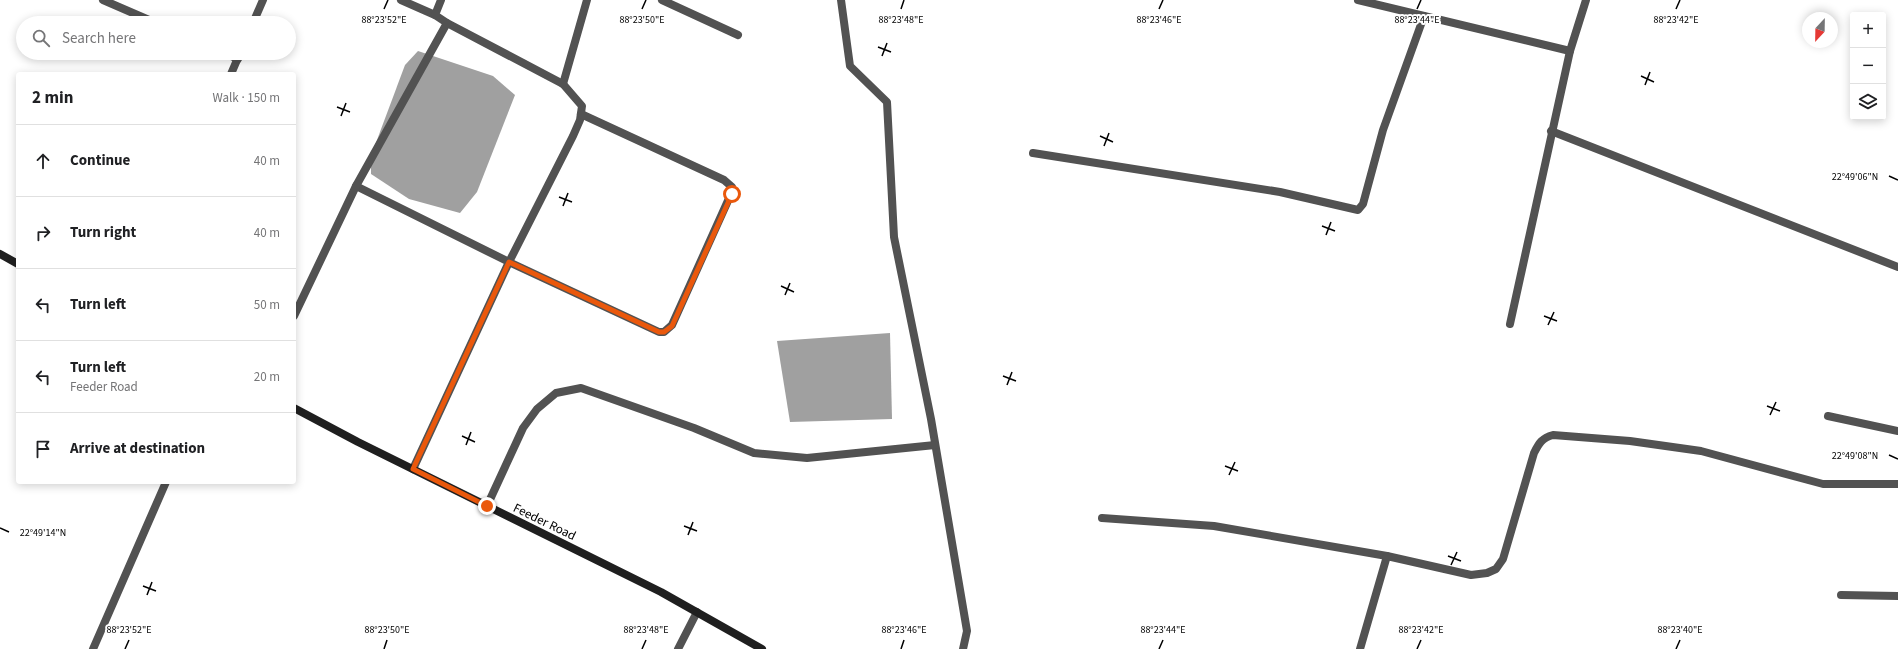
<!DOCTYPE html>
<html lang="en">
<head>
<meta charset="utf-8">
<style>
	body { margin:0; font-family:"Source Sans 3",sans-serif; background:#f2f2f2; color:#202124 }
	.controls { position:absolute; right:12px; top:12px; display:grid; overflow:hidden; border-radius:4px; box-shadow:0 2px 10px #0003 }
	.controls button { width:36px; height:36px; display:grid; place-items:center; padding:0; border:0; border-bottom:1px solid #e0e0e0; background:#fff; color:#202124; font:20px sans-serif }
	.compass { position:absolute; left:1802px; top:12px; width:36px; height:36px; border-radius:50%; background:#fff; box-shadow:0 2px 10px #0003; rotate:202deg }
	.stop { position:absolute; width:12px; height:12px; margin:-9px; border:3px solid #ea580c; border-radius:50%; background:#fff }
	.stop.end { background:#ea580c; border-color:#fff; box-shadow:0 1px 4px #0008 }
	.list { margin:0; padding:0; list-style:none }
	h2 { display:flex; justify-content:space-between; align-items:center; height:52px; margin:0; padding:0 16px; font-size:17px }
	h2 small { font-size:13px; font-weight:400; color:#757577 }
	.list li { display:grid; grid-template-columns:26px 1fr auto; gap:12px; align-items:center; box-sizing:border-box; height:72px; padding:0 16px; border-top:1px solid #e0e0e0 }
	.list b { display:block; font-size:15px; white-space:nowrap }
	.list p { margin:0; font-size:13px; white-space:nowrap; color:#757577 }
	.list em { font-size:13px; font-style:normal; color:#757577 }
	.icon { flex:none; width:22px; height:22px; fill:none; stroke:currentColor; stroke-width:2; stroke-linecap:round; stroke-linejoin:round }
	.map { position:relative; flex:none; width:1898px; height:649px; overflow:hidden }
	.search { position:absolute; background:#fff; box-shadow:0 2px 10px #0003; left:16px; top:16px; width:280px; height:44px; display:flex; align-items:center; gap:10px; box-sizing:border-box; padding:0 14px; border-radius:22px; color:#757577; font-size:15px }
	.panel { position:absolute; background:#fff; box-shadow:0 2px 10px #0003; left:16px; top:72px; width:280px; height:412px; border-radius:4px }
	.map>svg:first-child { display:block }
</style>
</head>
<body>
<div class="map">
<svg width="1898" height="649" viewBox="0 0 1898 649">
	<rect width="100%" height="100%" fill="#fff"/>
	<g fill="#a0a0a0">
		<path d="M418,51L493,76L515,95L477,192L460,213L409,199L371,174V156L405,65Z"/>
		<path d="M890,333L892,419L790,422L777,341Z"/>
	</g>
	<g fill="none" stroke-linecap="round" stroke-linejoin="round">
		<g stroke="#525252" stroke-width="8">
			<path d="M103,0L156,23"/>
			<path d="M401,0L435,15"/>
			<path d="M662,0L738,35"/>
			<path d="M841,0L850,66L887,102L894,237L931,419L967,631L963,649"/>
			<path d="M1358,0L1570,51"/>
			<path d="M253,23L263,0"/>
			<path d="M225,53L238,59"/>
			<path d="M231,74L240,53"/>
			<path d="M563,84L587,0"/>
			<path d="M1551,131L1898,267"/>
			<path d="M1033,153L1280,192L1358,210L1363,204L1383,130L1424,16"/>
			<path d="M356,186L509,262L573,136L580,120L582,106L563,84L447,23"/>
			<path d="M294,316L356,186L447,23L435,15L441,0"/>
			<path d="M1510,324L1570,51L1586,0"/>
			<path d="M1828,416L1898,431"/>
			<path d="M413,469L509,262L659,332H664L672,325L731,194L732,187L724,180L581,114"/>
			<path d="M487,506L523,428L537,409L556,393L581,388L694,428L754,453L807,458L935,445"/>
			<path d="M1102,518L1214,526L1387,556L1471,575L1487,573L1496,569L1503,559L1534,453C1539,443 1542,438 1553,435L1630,441L1701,451L1823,484H1898"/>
			<path d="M1841,595L1898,596"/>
			<path d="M93,649L166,482"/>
			<path d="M678,649L697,612"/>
			<path d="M1360,649L1387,556"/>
		</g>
		<g stroke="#1f1f1f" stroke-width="8">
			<path d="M0,254L18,264"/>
			<path d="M294,408L358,442L661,592L762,649"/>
		</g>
	</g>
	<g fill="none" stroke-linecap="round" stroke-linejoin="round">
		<path stroke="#ea580c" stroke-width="5" d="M487,506L413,469L509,262L659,332H664L672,326L732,194"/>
	</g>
	<path fill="none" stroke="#000" stroke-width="1.5" d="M384,9L388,0M642,9L646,0M901,9L904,0M1159,9L1163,0M1417,9L1421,0M1676,9L1680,0M878,47L891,52M882,56L887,43M1641,76L1654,82M1645,85L1650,72M337,107L350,112M341,116L346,103M1100,136L1113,142M1104,146L1109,133M1889,176L1898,180M559,197L572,202M563,206L568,193M1322,226L1335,231M1326,235L1331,222M781,286L794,292M785,295L790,283M1544,316L1557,321M1548,325L1554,312M1003,376L1016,381M1007,385L1012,372M1767,406L1780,411M1770,415L1776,402M462,436L475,442M466,445L471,432M1889,455L1898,459M1225,466L1238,471M1229,475L1235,462M684,526L697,531M0,528L9,532M688,535L693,522M1448,556L1461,561M1451,565L1457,552M143,586L156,591M147,595L152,582M125,649L129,640M384,649L387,640M642,649L646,640M901,649L904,640M1159,649L1163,640M1417,649L1421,640M1676,649L1680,640"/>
	<g text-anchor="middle" stroke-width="4" stroke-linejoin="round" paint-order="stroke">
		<g font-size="13" fill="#000" stroke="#fff">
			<text transform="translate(545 521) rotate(26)" y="5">Feeder Road</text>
		</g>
	</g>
	<g font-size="10" text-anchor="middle" fill="#000" stroke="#fff" stroke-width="4" stroke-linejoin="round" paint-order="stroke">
		<text x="384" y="23">88°23'52"E</text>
		<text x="642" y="23">88°23'50"E</text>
		<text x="901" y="23">88°23'48"E</text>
		<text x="1159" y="23">88°23'46"E</text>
		<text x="1417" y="23">88°23'44"E</text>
		<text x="1676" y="23">88°23'42"E</text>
		<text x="1855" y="180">22°49'06"N</text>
		<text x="1855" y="459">22°49'08"N</text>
		<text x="43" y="536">22°49'14"N</text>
		<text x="129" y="633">88°23'52"E</text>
		<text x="387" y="633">88°23'50"E</text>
		<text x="646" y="633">88°23'48"E</text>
		<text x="904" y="633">88°23'46"E</text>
		<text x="1163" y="633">88°23'44"E</text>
		<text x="1421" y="633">88°23'42"E</text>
		<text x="1680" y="633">88°23'40"E</text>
	</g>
</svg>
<div class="controls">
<button>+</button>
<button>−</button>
<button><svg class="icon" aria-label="layers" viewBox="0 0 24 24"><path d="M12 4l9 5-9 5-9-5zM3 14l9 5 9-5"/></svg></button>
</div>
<svg class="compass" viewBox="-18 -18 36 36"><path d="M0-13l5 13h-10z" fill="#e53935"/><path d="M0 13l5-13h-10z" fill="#757577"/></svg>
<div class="stop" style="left:732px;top:194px"></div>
<div class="stop end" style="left:487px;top:506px"></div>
<div class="search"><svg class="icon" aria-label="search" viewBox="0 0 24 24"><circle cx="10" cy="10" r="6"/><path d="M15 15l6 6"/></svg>Search here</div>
<section class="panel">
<h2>2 min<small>Walk · 150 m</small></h2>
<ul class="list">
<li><svg class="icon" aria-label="ahead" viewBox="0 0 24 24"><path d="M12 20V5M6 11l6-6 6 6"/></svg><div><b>Continue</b></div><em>40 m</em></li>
<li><svg class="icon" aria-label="right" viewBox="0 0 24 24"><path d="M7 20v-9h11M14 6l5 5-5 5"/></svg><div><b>Turn right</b></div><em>40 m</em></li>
<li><svg class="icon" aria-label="left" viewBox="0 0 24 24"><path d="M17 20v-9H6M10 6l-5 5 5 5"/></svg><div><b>Turn left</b></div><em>50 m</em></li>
<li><svg class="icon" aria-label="left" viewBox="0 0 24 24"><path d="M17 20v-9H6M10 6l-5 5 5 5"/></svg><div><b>Turn left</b><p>Feeder Road</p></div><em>20 m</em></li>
<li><svg class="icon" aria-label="arrive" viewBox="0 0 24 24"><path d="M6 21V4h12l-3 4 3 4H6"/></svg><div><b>Arrive at destination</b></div></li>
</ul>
</section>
</div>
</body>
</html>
